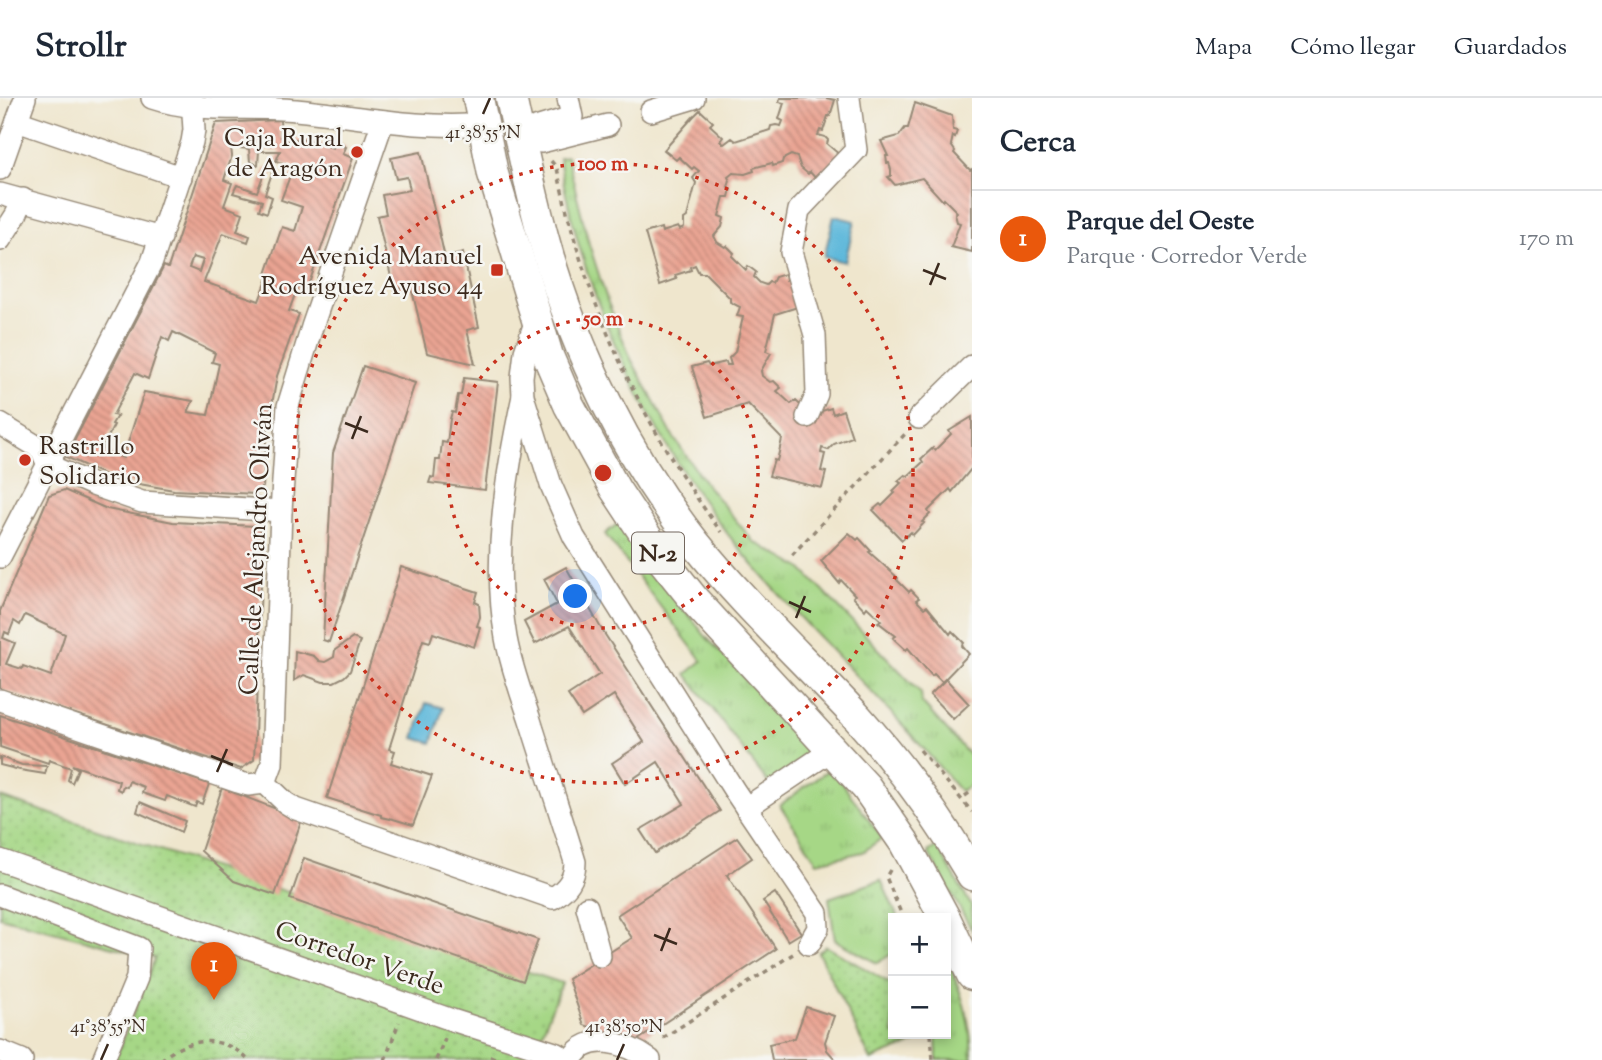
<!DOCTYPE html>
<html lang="es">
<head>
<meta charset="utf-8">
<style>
	body { margin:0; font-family:"Sorts Mill Goudy",serif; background:#f6f6f7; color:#1f2937 }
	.controls { position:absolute; right:21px; bottom:21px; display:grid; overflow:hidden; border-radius:0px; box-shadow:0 4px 10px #0003 }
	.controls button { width:63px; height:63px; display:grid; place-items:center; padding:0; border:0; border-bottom:2px solid #e0e1e3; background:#fff; color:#1f2937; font:35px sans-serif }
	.you { position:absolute; left:576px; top:499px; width:24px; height:24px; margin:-18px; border:5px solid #fff; border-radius:50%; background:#1a73e8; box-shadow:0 0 0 10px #1a73e833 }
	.badge { display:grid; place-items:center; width:46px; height:46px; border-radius:50%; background:#ea580c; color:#fff; font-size:23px; font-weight:700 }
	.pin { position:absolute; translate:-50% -58px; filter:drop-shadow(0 2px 4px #0008) }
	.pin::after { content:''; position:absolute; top:37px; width:24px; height:21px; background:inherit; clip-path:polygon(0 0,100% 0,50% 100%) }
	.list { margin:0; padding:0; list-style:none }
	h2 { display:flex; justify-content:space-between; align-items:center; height:91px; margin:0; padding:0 28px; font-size:30px }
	h2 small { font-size:23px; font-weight:400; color:#747a83 }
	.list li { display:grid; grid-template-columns:46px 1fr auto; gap:21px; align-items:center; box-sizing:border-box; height:98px; padding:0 28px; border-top:2px solid #e0e1e3 }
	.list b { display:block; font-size:26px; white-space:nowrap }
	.list p { margin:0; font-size:23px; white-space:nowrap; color:#747a83 }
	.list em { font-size:23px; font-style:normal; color:#747a83 }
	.map { position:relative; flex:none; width:972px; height:962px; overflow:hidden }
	header { display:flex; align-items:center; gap:42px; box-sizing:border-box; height:98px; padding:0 35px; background:#fff; border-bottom:2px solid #e0e1e3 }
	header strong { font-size:33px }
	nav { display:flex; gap:38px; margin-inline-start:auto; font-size:24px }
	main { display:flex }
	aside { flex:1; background:#fff }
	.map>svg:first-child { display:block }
</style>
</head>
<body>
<header>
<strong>Strollr</strong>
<nav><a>Mapa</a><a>Cómo llegar</a><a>Guardados</a></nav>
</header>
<main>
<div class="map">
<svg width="972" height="962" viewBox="0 0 972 962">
	<defs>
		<pattern id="grass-tufts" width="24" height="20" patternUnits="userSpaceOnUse" patternTransform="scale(1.75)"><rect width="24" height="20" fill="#a6d786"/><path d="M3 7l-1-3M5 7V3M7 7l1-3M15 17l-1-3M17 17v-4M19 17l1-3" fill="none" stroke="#90b973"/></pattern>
		<pattern id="park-dots" width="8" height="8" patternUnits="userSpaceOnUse" patternTransform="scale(1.75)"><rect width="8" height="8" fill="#a6d786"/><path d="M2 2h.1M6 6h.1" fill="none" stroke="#90b973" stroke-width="1.8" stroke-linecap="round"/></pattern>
		<pattern id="building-back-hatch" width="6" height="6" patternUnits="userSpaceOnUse" patternTransform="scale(1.75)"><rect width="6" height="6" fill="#eaa493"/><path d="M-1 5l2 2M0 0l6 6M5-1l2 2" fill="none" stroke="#bf8677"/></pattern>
	</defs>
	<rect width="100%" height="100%" fill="#f6f6f2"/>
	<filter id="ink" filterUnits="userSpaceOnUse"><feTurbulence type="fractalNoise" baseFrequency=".0143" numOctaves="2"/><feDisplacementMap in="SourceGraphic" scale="14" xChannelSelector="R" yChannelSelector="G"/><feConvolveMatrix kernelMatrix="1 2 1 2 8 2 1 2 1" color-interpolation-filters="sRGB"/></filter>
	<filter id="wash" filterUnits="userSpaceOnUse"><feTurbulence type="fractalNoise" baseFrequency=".00686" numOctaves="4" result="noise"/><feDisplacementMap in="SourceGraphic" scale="28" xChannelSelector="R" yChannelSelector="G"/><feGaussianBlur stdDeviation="1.57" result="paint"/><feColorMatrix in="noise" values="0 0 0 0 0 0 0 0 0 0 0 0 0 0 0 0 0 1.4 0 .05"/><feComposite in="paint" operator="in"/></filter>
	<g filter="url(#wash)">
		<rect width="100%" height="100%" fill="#efe6cd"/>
		<g fill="url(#grass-tufts)" stroke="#708052" stroke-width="2">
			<path d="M567,58L589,146L608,205L631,261L674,340L705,385L753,443L801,470L921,595L922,605L972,660V686L960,693C935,664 910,634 883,606C836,556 787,508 743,455C650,343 583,203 559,60Z"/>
			<path d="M620,424L662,483L707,540L816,653L769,686L686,576L702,563L605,436Z"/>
			<path d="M831,670L882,740L863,754L817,764L780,707Z"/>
			<path d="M937,748L972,809V832L928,754Z"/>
			<path d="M881,782L898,820H893V855L877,865L835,842L829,800Z"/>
			<path d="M946,858C961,894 972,923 972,962H937L936,936H946Z"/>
		</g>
		<g fill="url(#park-dots)" stroke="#708052" stroke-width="2">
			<path d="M0,699L562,885L531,962H115L155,860L0,819Z"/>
			<path d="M826,848L893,887V936H914V945L871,962L818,854Z"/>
		</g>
		<g fill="#5cb7da" stroke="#4c707c" stroke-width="2">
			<path d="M834,118L855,123L845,164L824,159Z"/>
			<path d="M426,605L443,610L432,645L414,640Z"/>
		</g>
		<g id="blocks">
			<g fill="url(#building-back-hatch)" fill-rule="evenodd">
				<path d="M780,0H826L835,2L830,18H828L823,33L820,32L818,37L825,39L828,42L827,46L840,57L817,82L810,74L808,76L801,70L797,59L791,57L783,61L782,65L773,68L772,65L753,70L754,73L745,76L733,75L728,79L730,83L728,89L731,91L729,99H724L719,118L724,120L722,129L714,138L717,144L725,149L727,148L734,155L732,158L746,172L748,168L756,174L754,179L760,185L766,187L769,184L772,185L775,179L785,176L786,182L795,179L804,207L775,216L766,253L771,255L761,273L762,278L770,284L774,283L781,290L777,293L791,306L796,303L814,320L821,317L822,313L831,310L833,316L843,312L852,339L834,346L828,352L822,350L821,355L825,356L821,373L826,374L822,390L769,378L774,362L777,363L782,341L748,306L707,319L692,269L707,265L709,268L726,264L727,267H731L729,260L735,254L743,219L737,218L740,209L730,204V200L705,175H699L695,167L690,169L691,172L675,177L677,181L660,187L645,135L661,130L662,134L678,129L680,132L684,130V121L687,119L696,85L693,80L699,73L694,69L692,71L679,59L676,62L664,52L693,19L700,12L713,24L710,27L723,39L720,43L724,46L732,40L736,43L770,32L771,28L776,27L781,28L783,23L779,21L784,5L779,4Z"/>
				<path d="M915,5L952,18L953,32L957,33L955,39L953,38L951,47L955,53L954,55L970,72L972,71V154L951,149L960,125L957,124L955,116L957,114L944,101L943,103L922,80L895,87L888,79L891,78V72L889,65H887L886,58H888L881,43L899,38L905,30H908Z"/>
				<path d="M280,22L281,39L294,44L295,41L310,42L333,50L335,44L338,45L346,49L343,56L353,60L307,191L298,188L289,213L299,216L277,278L266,341L263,389L256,396L174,392L116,382L66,359L164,168L168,170L216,25ZM231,49L249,51L250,64L258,67L259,53H280L276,63L297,70L293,79L290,78L281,102L302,109L295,133L282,129L266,176L269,177L259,203L204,184L223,135L248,144L250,138L237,133L243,115L224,108L232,85L224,82L232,58ZM193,159L203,162L199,174L189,170ZM173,234L215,255L212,264L219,266L208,317L188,314L193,303L144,294L123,360L102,351L114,327L112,326L117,318L113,317L135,275L148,281L162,239L169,243Z"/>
				<path d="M421,54L445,160L463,155L479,229L467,232L475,266L427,255L411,188L394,192L377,118L386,116L382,97L410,92L407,79L396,81L391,60Z"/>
				<path d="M266,70L273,72L265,96L272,99L267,115L259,112L262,103L233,95L237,87L257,94Z"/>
				<path d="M363,268L415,285L329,544L323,542L333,355Z"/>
				<path d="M464,280L498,284L485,392L429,385L431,379L434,380L436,362H440L442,344L447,345L450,321L452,314L455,315L458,297H461Z"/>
				<path d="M972,319V370L952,394L950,391L928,413L930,416L922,424L924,425L913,437L911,434L902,442L873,412L880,406L882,408L895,395L893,393L901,385L898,383L905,377L908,378L923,364L921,361L933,350L935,352L951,336L949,333Z"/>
				<path d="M64,392L107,411L173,424L256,428L263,435L254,662L241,671L0,591V513L49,397ZM25,517L65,536L51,578L23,568L22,571L6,566L15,545L3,540L5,534L9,536L14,523L20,527Z"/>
				<path d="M849,435L857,442L859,440L871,453L869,454L898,480L897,482L909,494L911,492L919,500L916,502L924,510L927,508L950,536L952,533L964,545L962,548L969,556L942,584L934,576L932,578L908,550L906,552L893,540L896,538L878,524L881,522L867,509L865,512L853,499L855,497L841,482L839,485L821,463Z"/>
				<path d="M401,469L478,494L475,504L479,506L480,519L477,528L480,529L474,549L433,535L430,544L423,542L389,651L395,653L391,665L432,678L413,727L390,720V721L381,719V717L327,700Z"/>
				<path d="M566,469L602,532L720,713L655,755L640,732L684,706L683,704L658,664L625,686L612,665L644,644L614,597L582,618L568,597L600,576L569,528L535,546L524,524L557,506L544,481Z"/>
				<path d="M353,540L360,543L350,573L344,579L334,584H323L304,577L294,583L295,553L314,558L319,563L325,564L334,559L335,552Z"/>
				<path d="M946,581L969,606L953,621L930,597Z"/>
				<path d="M0,617L209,686L202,706L197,704L195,709L167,698L165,703L142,695L144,689L129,683L127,689L123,688L121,693L117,691L119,683L72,667L78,671L72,685L68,682L71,670L49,662L48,665L0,649Z"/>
				<path d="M0,659L22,667L47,668L45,676L20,672L0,667Z"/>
				<path d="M222,690L302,721L275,797L234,783L201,753Z"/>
				<path d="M140,704L185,723L181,734L137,714Z"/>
				<path d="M737,739L752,760L727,777L776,851L635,944L584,927L568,881L632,840L617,817Z"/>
				<path d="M304,760L538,842L523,883L290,801Z"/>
				<path d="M775,795L801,835L788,843L763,803Z"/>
				<path d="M806,909L834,918L825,944L827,952L836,962H772L769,946L795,940Z"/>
			</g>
		</g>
	</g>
	<g filter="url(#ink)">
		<use href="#blocks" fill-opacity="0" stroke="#958876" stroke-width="2"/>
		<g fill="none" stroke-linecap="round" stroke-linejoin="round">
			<defs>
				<g id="minor">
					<path d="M152,0C199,16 247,7 296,12C358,18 421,32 483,26"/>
					<path d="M651,13L694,0"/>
					<path d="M17,23L181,79"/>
					<path d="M519,35L572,19L568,0"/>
					<path d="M541,44L608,27"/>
					<path d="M0,71L25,0"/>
					<path d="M0,96L161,140"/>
					<path d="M0,142L16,117L23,101"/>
					<path d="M536,222L525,254L522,279L523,298L551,387L574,439L734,692L817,815L818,830L809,846"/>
					<path d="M807,319L817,296L815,237L791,154L799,112L856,52L849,0"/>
					<path d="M919,320L972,268"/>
					<path d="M0,326L41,351L48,367L93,387L142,404L281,413"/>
					<path d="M0,459L152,164L192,44L194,32L192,0"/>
					<path d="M0,602L238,684L248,687L265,685"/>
					<path d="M265,685L286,705L296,711L553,800C567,791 575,781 575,764C561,717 545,670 530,622C521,595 511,568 506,540C492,461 506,376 523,298"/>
					<path d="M265,685L272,666L281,413L288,308L312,229L383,23"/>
					<path d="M746,710L832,652"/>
					<path d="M0,762L452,922L558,956"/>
					<path d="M0,797L139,850L137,880L103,962"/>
					<path d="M587,809L600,858"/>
					<path d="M0,953L22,962"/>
					<path d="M571,962C587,932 627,945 650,962"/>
				</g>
				<g id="highway">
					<path d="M478,0L493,76L548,258L569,307L615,391L660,459L696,504L866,689L904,744L945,820"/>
					<path d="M511,0C522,50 532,100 546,149C576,255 627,359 695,445C745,507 803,561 857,619C901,668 939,720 972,777"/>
					<path d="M946,822L972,877"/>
				</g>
			</defs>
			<use href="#minor" stroke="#958876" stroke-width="24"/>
			<use href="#highway" stroke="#958876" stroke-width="33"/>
			<g stroke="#958876" stroke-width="3.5" stroke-dasharray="5 5" stroke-linecap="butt">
				<path d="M551,63L557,70C585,206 639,322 721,434"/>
				<path d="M792,457L906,335"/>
				<path d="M920,652L972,714"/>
				<path d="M965,698L972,693"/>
				<path d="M890,772L886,779L903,820"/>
				<path d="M931,936L933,962"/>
				<path d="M663,940L793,856"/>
				<path d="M490,958L500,962"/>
				<path d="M161,962C186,940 223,935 248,962"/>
				<path d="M385,962L399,924"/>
				<path d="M436,962L445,940"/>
			</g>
			<use href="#minor" stroke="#fff" stroke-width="21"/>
			<use href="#highway" stroke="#fff" stroke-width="30"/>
		</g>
	</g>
	<path fill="none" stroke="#3b2a1e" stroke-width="2.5" d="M483,16L490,0M923,172L946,181M930,187L939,165M345,325L368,334M352,341L361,318M789,504L811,514M796,520L805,498M211,658L233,667M217,674L227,651M654,837L677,846M661,853L670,830M101,962L108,946M617,962L624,946"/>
	<g fill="none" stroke="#c8321e" stroke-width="3.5" stroke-dasharray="3.5 7">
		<circle cx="603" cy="375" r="155"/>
		<circle cx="603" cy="375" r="310"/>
	</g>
	<g fill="#c8321e" stroke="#f6f6f2" stroke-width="2.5">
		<circle cx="357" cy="54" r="7"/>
		<rect x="490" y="165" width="14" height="14" rx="3.5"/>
		<circle cx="25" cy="362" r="7"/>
	</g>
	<g text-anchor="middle" stroke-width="5" stroke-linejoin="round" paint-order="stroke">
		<rect fill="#f6f6f2" stroke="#73675e" stroke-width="2" x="632" y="434.5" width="52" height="41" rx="5"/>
		<g font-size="24" font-weight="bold" fill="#3b2a1e">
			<text x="658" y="463">N-2</text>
		</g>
		<g font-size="26" fill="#3b2a1e" stroke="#f6f6f2" text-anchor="end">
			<text x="343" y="48">Caja Rural<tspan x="343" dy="30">de Aragón</tspan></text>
			<text x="483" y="166">Avenida Manuel<tspan x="483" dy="30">Rodríguez Ayuso 44</tspan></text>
			<text x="39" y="356" text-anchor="start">Rastrillo<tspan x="39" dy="30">Solidario</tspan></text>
		</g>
		<g font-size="26" fill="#3b2a1e" stroke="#f6f6f2">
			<text transform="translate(255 451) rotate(-87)" y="9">Calle de Alejandro Oliván</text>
			<text transform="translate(360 859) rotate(19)" y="9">Corredor Verde</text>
		</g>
	</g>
	<g font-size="18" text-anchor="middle" fill="#3b2a1e" stroke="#f6f6f2" stroke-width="5" stroke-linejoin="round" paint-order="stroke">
		<text x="483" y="40">41°38'55"N</text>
		<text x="108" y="934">41°38'55"N</text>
		<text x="624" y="934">41°38'50"N</text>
	</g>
	<circle cx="603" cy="375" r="10" fill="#c8321e" stroke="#f6f6f2" stroke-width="3.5"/>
	<g font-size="21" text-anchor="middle" font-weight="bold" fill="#c8321e" stroke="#f6f6f2" stroke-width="5" stroke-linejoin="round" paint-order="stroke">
		<text x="603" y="72">100 m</text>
		<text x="603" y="227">50 m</text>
	</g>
</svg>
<div class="controls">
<button>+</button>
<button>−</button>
</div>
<div class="you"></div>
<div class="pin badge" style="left:214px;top:902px">1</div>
</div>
<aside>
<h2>Cerca<small></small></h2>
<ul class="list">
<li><span class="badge">1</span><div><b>Parque del Oeste</b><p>Parque · Corredor Verde</p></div><em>170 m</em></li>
</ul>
</aside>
</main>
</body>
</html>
